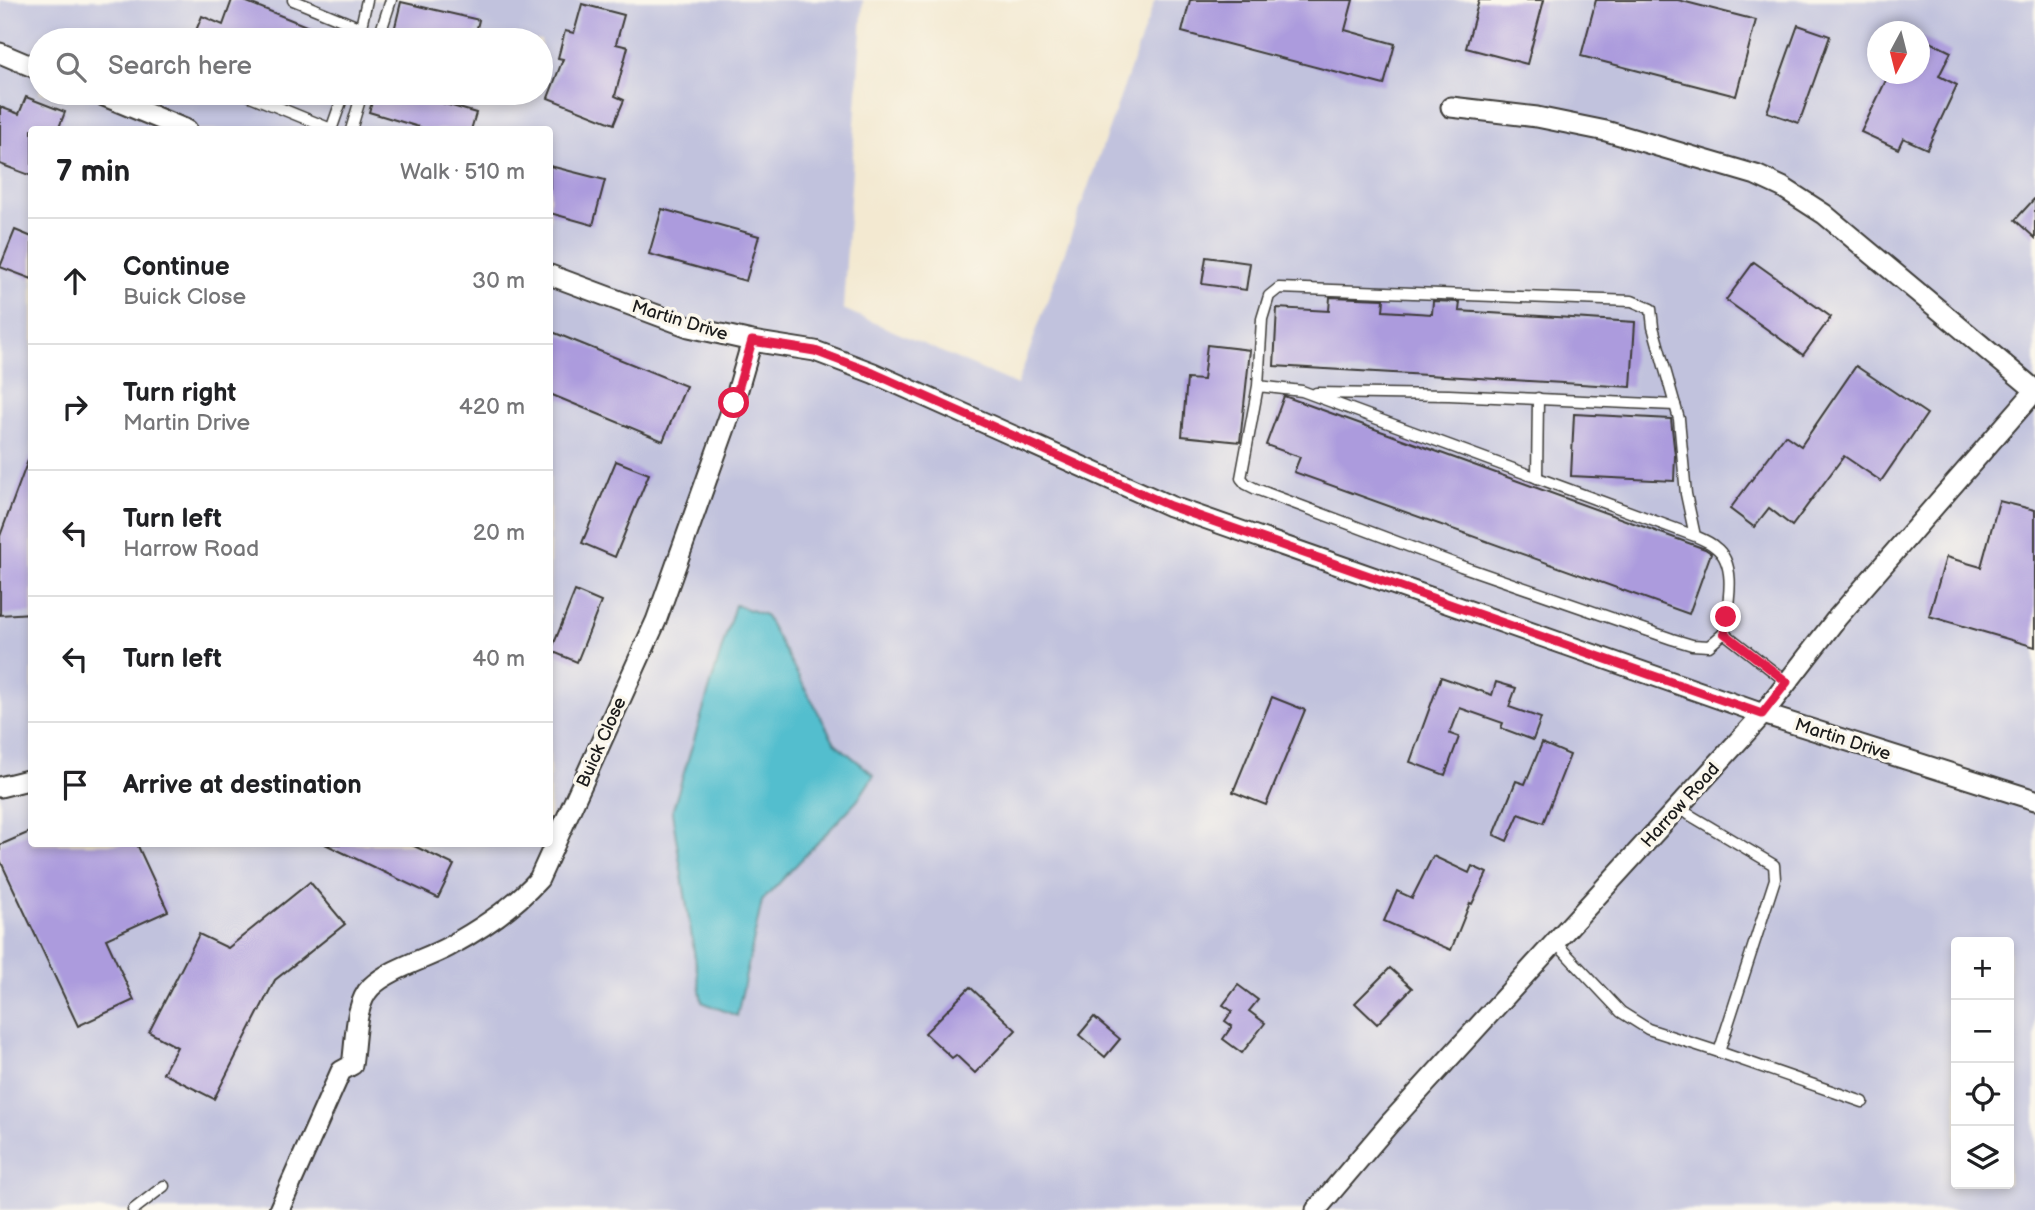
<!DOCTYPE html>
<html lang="en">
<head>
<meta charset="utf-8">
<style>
	body { margin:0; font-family:"Balsamiq Sans",sans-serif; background:#f2f2f2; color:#202124 }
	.controls { position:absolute; right:21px; bottom:21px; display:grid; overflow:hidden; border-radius:7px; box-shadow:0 4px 10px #0003 }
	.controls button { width:63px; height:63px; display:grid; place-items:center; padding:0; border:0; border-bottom:2px solid #e0e0e0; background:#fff; color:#202124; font:35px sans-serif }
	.compass { position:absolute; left:1867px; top:21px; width:63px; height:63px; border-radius:50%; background:#fff; box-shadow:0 4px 10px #0003; rotate:187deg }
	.stop { position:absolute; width:21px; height:21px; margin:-16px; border:5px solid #e11d48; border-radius:50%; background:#fff }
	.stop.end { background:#e11d48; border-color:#fff; box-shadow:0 2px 7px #0008 }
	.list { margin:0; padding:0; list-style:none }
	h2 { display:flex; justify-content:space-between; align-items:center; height:91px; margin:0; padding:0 28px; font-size:30px }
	h2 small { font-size:23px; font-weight:400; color:#757577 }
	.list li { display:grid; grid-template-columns:46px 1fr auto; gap:21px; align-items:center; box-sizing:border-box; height:126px; padding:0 28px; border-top:2px solid #e0e0e0 }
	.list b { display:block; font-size:26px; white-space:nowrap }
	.list p { margin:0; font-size:23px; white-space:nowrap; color:#757577 }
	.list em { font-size:23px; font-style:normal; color:#757577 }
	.icon { flex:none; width:38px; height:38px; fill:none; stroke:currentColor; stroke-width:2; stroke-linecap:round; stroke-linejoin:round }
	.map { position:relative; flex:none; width:2035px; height:1210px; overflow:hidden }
	.search { position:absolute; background:#fff; box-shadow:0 4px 10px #0003; left:28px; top:28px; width:525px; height:77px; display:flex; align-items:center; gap:18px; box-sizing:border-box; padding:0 24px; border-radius:38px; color:#757577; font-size:26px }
	.panel { position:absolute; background:#fff; box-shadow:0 4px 10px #0003; left:28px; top:126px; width:525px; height:721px; border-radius:7px }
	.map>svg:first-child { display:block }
</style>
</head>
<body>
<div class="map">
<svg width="2035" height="1210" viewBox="0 0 2035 1210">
	<rect width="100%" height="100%" fill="#fbf7ec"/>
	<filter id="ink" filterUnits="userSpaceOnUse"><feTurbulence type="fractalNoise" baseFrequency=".0143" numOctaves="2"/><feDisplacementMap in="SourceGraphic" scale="14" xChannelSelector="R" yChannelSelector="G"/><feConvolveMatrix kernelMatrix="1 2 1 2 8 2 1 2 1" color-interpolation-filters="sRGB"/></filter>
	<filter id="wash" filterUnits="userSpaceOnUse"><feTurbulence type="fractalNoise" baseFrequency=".00686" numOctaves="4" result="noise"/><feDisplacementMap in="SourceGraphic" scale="28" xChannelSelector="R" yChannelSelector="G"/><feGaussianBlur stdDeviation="1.57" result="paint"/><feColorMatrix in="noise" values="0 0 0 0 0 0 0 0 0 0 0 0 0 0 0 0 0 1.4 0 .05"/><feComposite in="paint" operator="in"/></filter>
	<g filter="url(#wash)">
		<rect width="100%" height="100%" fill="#f3e9d1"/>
		<path fill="#c1c2dd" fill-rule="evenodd" d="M0,0H863L843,309L1017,385L1155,0H2035V1210H0ZM1878,32H1920V74H1878ZM40,40H541V93H40ZM32,130H550V844H32ZM1956,942H2009V1184H1956Z"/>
		<path fill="#53bece" stroke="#386d75" stroke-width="2" d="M735,605L765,615L835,743L874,775L857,801L762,901L737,1016L702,1002L672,812Z"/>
		<g id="blocks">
			<g fill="#ac9bdd">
				<path d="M232,0H242L341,40H192L202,16L223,25Z"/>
				<path d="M1190,0H1353L1345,30L1395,44L1384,85L1182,32Z"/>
				<path d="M1479,0H1544L1527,64L1466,48Z"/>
				<path d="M1596,0H1678L1756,20L1736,96L1581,56Z"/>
				<path d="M401,2L479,20L474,40H413L393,35Z"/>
				<path d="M582,4L624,15L616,44L628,47L615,96L624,100L614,124L548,98L563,59L558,58L565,31L574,33Z"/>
				<path d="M1798,25L1830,36L1799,123L1767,112Z"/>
				<path d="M1920,37L1951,52L1939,76L1957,85L1927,149L1903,138L1898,149L1861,132L1889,74H1920Z"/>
				<path d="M375,93H408L476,113L471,130H429L369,112Z"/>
				<path d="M26,97L65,112L58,130H32V176L0,164V107L19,114Z"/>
				<path d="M550,166L605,180L593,225L550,213Z"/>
				<path d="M2035,198V238L2015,220Z"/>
				<path d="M662,209L759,236L746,281L649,254Z"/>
				<path d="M15,230L32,237V279L0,267Z"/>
				<path d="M1206,257L1250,263L1246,290L1202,284Z"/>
				<path d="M1754,262L1831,317L1803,355L1726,300Z"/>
				<path d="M1330,297L1384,299L1383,311L1432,314L1433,301L1460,302L1459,311L1635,322L1631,387L1274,366L1277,308L1329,311Z"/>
				<path d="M550,331L686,386L663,441L550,394Z"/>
				<path d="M1207,345L1250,350L1240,442L1182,436L1187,379L1203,380Z"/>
				<path d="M1856,366L1927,414L1881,481L1844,456L1792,526L1769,508L1754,527L1730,509L1785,435L1801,446Z"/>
				<path d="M1284,396L1705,549L1711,553L1689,614L1294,472L1300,457L1266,445Z"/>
				<path d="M1574,414L1671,419L1675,456L1674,481L1571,476Z"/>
				<path d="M30,455L32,613L0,615V536Z"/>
				<path d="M616,461L649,474L615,557L582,543Z"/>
				<path d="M1999,501L2035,510V647L1929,616L1946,557L1981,567Z"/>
				<path d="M575,591L601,602L577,662L551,651Z"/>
				<path d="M1441,677L1492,695L1496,682L1516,688L1509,707L1541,718L1533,740L1501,728L1503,723L1460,708L1450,734L1459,737L1445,775L1410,762Z"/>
				<path d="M1272,697L1305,710L1266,805L1233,792Z"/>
				<path d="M1542,743L1570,755L1543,823L1519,814L1507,841L1494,835L1516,781L1525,784Z"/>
				<path d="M32,831V844H137L168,911L106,939L134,1000L78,1026L0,860V845Z"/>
				<path d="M325,844H410L454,865L438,898Z"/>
				<path d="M1433,856L1469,873L1472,866L1487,873L1472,904L1470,903L1451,950L1384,921L1397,891L1412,898Z"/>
				<path d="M310,882L345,924L275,980L214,1099L163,1073L177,1047L149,1032L199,934L228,948Z"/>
				<path d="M1390,968L1412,988L1377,1024L1355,1003Z"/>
				<path d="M1238,985L1258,1000L1249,1011L1265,1023L1242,1053L1223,1039L1232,1026L1225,1021L1232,1011L1223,1005Z"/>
				<path d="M970,987L1016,1030L975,1073L956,1055L952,1058L925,1033Z"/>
				<path d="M1094,1017L1120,1039L1105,1057L1079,1035Z"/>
			</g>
		</g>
	</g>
	<g filter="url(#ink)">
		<use href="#blocks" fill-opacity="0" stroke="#3c3b37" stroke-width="2"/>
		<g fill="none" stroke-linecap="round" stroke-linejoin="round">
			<defs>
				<g id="lane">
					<path d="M293,0L361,28"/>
					<path d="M358,40L367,0"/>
					<path d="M378,40L391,0"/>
					<path d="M243,93L331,129"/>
					<path d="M331,130L344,93"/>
					<path d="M351,130L362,93"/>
					<path d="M1258,386L1302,391L1695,536C1702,539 1710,542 1715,547C1739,564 1727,608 1724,633L1709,646L1692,645L1672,639L1461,566L1256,489L1246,484L1241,478L1258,386L1262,319L1269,296L1279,288L1632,301L1651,309L1653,327L1679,419L1686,494L1695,536"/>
					<path d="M1316,393L1449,395L1675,405"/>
					<path d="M1537,478L1538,398"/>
					<path d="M1724,633L1787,682"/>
					<path d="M1555,942L1621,1012L1648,1029L1719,1052L1775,879L1774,865L1678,808"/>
					<path d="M1719,1052L1863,1102"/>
					<path d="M133,1210L164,1186"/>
				</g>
				<g id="street">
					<path d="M0,53L40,70"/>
					<path d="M97,93L187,130"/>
					<path d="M1451,107L1537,117L1606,131L1756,175L1782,187L1824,214L2035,390"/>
					<path d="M550,275L689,327L752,341L815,351L873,373L1170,506L1763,714L2035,800"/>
					<path d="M0,787L32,779"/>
					<path d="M279,1210L341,1071L352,1065C356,1042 354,1004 371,987C389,969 426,959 448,947C481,929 514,907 539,879L656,621L734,403L752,341"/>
					<path d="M1316,1210L1390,1123L1763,714L1837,618L2035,391"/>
				</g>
			</defs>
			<use href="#lane" stroke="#3c3b37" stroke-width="13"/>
			<use href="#street" stroke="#3c3b37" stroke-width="23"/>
			<use href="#lane" stroke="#fff" stroke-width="10"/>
			<use href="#street" stroke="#fff" stroke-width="19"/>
		</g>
	</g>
	<g fill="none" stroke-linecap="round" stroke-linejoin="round" filter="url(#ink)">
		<path stroke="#e11d48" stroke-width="9" d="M734,403L752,341L815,351L873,373L1170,506L1762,714L1787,682L1724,633L1726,617"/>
	</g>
	<g text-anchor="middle" stroke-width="7" stroke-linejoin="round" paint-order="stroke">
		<g font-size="18" fill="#1c1c1c" stroke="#fbf7ec">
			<text transform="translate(680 320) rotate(17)" y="6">Martin Drive</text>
			<text transform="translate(1843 739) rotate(18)" y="6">Martin Drive</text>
			<text transform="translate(601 742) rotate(-66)" y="6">Buick Close</text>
			<text transform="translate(1680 805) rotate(-48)" y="6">Harrow Road</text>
		</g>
	</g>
</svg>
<div class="controls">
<button>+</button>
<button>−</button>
<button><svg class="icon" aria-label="locate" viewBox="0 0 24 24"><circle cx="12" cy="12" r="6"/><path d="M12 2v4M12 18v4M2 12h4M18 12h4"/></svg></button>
<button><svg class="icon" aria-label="layers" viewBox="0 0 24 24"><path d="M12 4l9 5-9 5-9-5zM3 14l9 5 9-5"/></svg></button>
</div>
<svg class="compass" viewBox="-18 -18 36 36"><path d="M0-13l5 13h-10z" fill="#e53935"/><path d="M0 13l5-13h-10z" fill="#757577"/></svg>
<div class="stop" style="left:734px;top:403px"></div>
<div class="stop end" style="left:1726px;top:617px"></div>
<div class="search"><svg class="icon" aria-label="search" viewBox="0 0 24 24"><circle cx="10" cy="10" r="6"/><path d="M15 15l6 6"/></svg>Search here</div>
<section class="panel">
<h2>7 min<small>Walk · 510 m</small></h2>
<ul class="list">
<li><svg class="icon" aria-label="ahead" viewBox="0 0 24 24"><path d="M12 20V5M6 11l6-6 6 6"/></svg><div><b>Continue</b><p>Buick Close</p></div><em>30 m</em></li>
<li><svg class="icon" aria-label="right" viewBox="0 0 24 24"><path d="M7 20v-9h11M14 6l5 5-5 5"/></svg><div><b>Turn right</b><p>Martin Drive</p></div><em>420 m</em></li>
<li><svg class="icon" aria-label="left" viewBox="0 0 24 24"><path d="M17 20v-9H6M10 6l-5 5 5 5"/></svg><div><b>Turn left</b><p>Harrow Road</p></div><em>20 m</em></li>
<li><svg class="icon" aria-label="left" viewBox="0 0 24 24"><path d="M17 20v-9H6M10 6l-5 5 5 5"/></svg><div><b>Turn left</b></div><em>40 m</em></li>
<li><svg class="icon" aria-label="arrive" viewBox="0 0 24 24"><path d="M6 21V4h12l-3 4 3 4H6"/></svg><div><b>Arrive at destination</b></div></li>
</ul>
</section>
</div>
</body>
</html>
